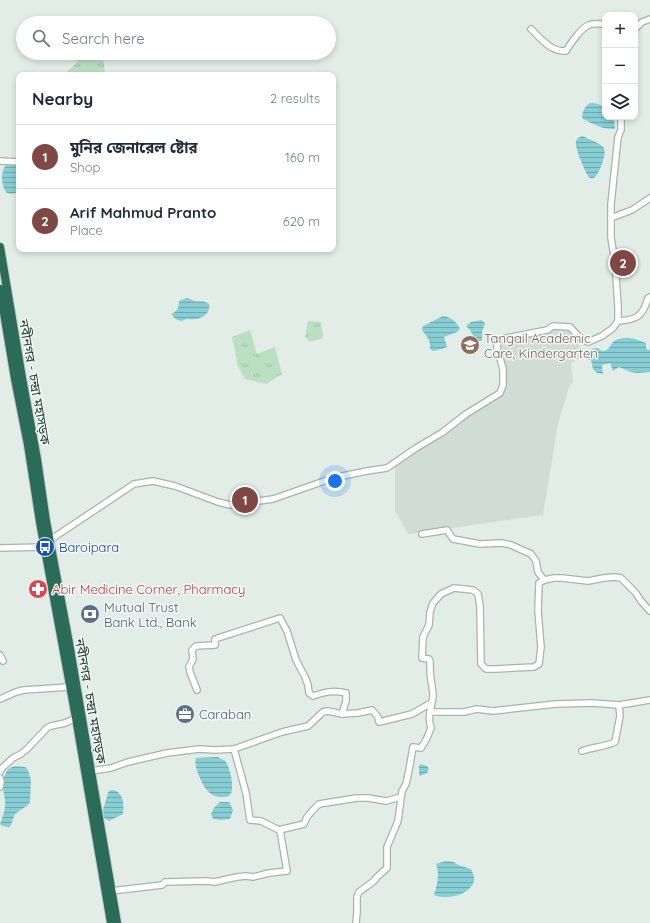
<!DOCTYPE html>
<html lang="en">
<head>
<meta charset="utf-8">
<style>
	body { margin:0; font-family:Quicksand,"Noto Sans Bengali",sans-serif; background:#f6f6f7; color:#1f2937 }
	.controls { position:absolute; right:12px; top:12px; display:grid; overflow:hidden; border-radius:8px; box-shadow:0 2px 6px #0003 }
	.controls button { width:36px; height:36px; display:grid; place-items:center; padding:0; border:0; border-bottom:1px solid #e0e1e3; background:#fff; color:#1f2937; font:20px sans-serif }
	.you { position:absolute; left:335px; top:481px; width:14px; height:14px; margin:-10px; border:3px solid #fff; border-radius:50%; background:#1a73e8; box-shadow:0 0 0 6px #1a73e833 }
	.badge { display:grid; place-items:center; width:26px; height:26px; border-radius:50%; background:#804844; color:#fff; font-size:13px; font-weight:700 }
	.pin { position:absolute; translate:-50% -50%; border:2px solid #fff; box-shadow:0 1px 4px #0006 }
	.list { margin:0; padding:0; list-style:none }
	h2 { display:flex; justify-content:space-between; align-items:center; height:52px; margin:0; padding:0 16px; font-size:17px }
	h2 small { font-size:13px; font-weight:400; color:#747a83 }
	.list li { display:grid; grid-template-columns:26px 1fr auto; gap:12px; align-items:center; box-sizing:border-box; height:64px; padding:0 16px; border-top:1px solid #e0e1e3 }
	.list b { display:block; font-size:15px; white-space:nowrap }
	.list p { margin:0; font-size:13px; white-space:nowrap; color:#747a83 }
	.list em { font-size:13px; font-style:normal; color:#747a83 }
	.icon { flex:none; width:22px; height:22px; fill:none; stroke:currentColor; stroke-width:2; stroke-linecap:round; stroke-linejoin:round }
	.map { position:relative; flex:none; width:650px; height:923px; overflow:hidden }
	.search { position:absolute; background:#fff; box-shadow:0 2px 6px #0003; left:16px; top:16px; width:320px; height:44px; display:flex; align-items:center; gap:10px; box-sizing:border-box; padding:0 14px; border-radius:22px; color:#747a83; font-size:15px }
	.panel { position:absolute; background:#fff; box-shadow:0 2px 6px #0003; left:16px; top:72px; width:320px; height:180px; border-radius:8px }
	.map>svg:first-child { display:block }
</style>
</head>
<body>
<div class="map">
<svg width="650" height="923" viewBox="0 0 650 923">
	<defs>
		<pattern id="grass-tufts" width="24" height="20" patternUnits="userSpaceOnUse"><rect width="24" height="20" fill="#badfc1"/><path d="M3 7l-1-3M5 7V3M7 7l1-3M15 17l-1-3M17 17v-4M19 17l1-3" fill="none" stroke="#a0c0a6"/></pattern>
		<pattern id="water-rules" width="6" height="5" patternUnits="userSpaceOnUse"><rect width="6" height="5" fill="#87ced4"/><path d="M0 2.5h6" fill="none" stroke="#6ea9ad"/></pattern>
	</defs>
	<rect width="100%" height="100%" fill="#e2ede7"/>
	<path fill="#d0ddd6" d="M567,328L580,339V358L571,363L573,383L570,384L558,424L543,515L408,534L395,511V464L484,406L507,386L499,355L498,340L544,329Z"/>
	<g fill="url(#grass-tufts)">
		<path d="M74,53H103L105,75H65L64,74L78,62L72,56Z"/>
		<path d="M308,321L321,322L323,338L310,342L305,337Z"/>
		<path d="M250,330L257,354L275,347L282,374L266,384L245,379L238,366L232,337Z"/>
	</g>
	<g fill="url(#water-rules)">
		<path d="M590,103C596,103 600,104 605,108V117H612L614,119L615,129C604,130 593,124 583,119L582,117C583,111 584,107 590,103Z"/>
		<path d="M583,136C588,139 600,143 603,147C608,152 600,172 595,177C593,179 592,178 590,178L588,176C585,170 572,144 577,139C578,137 581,137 583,136Z"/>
		<path d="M9,163L19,165V192L11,194L7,193C0,186 0,167 9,163Z"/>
		<path d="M186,298C190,298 191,300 195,301C201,302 203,300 209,304C211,313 202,319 194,319C192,320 188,319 187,319C184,320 181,322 178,320C175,319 173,316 171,314C177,312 179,308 179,301Z"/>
		<path d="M443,316C451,317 457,322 460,329L457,332L444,337L447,347L442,349L433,351L430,349C431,340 427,337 422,330L423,326Z"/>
		<path d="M481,320L485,323L482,332V340L481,341H476L470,330L466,326L471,322Z"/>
		<path d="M629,338L635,339L646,343V349L650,350V372L638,373L630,372L619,367L613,371L610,363L602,365L603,374L597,373L593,369L591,360L585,359C586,353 591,347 597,348C600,349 601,351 604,351C610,349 609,347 613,342C617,338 624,338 629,338Z"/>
		<path d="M218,757C220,758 224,760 226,762C230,768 235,788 230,795C228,797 224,797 221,797C210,797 204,788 200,778C197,771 194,765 196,758Z"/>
		<path d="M420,764L427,766L429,769L427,773L420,776L419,774V767Z"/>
		<path d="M16,766L25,767L28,770L31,780L30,802L28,805L15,814L10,827C6,827 3,827 0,824C2,818 5,812 5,806C6,794 0,788 5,775C7,769 10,767 16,766Z"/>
		<path d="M112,790C124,791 124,805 123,814L109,821L104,818L103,810L108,793L109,791Z"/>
		<path d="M220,802H229L233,810L230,819L221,820L213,819L211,814L214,808Z"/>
		<path d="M445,861L454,862L458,865L471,869C472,872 473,873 474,876C476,891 456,898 443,897C440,897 437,896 434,895C437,885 440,874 436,864Z"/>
	</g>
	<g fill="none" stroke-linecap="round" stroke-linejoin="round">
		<defs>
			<g id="minor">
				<path d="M531,29C540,38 551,52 566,51C570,44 582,27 589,25C594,23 600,24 605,24"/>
				<path d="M635,29L642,22L650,19"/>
				<path d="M0,161L19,162"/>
				<path d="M611,218L632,210L650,198"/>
				<path d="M618,321C637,320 643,316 648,298L650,297"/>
				<path d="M422,534L447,530L453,539L480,544L502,543L511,545L531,554L536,561L538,572L544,580"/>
				<path d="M50,540L134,484L153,481L175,486L218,502L230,505L273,499L333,478L367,471L387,468L416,448L443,432L466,414L500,393L503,385V369L497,348V340L547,330L553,326L570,327L581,339L588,342L602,336L613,328L618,321V306L615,262L611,238V204L618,137L621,130V117"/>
				<path d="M0,548L45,547"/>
				<path d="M0,655L3,661"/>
				<path d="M0,699L16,692L24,690L70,687"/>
				<path d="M430,712H464L477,709L493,711L556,704L592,703L619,705L650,700"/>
				<path d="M342,714L358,713L372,710L378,717L379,722L412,714L431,703"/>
				<path d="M234,749L246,793L250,820L261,821L279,830L304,824L307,817L313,810L319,804L357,798H368L386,801L401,797"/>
				<path d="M582,751C593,747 605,747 615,742L620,716L619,705"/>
				<path d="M91,771L111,768L128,762L167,753L199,749L215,750L234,749L282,732L308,726L323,712L328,711L342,714L346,701V693C333,690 325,692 313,696L309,693L308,685L305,677L296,660L287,631L280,618L215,639V645L196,646L192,650L193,659L189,667L190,672L197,690"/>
				<path d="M0,772L2,768L13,758L21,754L27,749L47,728L51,726L65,723L76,718"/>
				<path d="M0,778L1,782L0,787"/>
				<path d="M111,891L162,885L165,882L207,881L215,882L223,880L237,877L246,876L253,877L269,873L287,871L280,830"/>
				<path d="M356,923L357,912V897L359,892L374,881L377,877L387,868V847L398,821L402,791L406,784L409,770L413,747L421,748L426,740L431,728C427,716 432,707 433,696C433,691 432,686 431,680C430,674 430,667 430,661L429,659L422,658L423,637L429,625L430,612L433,603L441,594L454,588L473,590L478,594L480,606L481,664L486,669H496L534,667L539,664L541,647L538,611L539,583L544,580L554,578H562L588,581L604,578L614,577L621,578L635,592L641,601L650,611"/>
			</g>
			<g id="highway">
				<path d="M0,247L22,378L37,459L46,521L69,643L117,923"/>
				<path d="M0,289L15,379L28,445L40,522L76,718L111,923"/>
			</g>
		</defs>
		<use href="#minor" stroke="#a4b5ae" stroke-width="8"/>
		<use href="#highway" stroke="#c1c9c6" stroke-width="10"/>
		<use href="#minor" stroke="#fff" stroke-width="5.5"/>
		<use href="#highway" stroke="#2b6c59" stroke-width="8"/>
	</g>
	<defs>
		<symbol id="school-disc" viewBox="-11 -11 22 22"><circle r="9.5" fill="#8d6e63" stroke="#f2f9f5"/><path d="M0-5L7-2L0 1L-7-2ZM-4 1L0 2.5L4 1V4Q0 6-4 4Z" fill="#fff"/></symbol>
		<symbol id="bus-disc" viewBox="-11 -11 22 22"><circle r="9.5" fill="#1a4fb4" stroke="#f2f9f5"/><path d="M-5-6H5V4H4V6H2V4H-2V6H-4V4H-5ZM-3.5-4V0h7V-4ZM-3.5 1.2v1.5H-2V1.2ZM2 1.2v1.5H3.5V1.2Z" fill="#fff"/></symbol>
		<symbol id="pharmacy-disc" viewBox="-11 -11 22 22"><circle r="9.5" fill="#e0444e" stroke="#f2f9f5"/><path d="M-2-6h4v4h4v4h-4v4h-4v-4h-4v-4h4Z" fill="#fff"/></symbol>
		<symbol id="bank-disc" viewBox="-11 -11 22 22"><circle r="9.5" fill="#5c6f8a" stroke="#f2f9f5"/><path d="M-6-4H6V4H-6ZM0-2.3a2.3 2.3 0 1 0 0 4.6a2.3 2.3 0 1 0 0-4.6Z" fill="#fff"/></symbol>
		<symbol id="office-disc" viewBox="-11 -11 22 22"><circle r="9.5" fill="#5c6f8a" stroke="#f2f9f5"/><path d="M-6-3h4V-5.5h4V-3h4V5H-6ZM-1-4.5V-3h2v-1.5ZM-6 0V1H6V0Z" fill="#fff"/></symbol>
	</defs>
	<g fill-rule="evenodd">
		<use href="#school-disc" x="459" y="334" width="22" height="22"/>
		<use href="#bus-disc" x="34" y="536" width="22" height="22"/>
		<use href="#pharmacy-disc" x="27" y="578" width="22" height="22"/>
		<use href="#bank-disc" x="79" y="603" width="22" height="22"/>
		<use href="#office-disc" x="174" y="703" width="22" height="22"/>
	</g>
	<g text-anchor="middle" stroke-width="3" stroke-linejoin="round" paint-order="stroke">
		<g font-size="13" fill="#785e54" stroke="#f2f9f5" text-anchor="start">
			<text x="484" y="343">Tangail Academic<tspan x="484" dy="15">Care, Kindergarten</tspan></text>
		</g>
		<g font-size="13" fill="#213e34" stroke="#f2f9f5">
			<text transform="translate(35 382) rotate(80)" y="5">নবীনগর - চন্দ্রা মহাসড়ক</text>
			<text transform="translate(91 701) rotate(80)" y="5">নবীনগর - চন্দ্রা মহাসড়ক</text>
		</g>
		<g font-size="13" fill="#164399" stroke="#f2f9f5" text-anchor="start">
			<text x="59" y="552">Baroipara</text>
		</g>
		<g font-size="13" fill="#be3a42" stroke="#f2f9f5" text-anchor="start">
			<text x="52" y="594">Abir Medicine Corner, Pharmacy</text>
		</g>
		<g font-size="13" fill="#4e5e75" stroke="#f2f9f5" text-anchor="start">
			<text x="104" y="612">Mutual Trust<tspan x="104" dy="15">Bank Ltd., Bank</tspan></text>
			<text x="199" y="719">Caraban</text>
		</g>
	</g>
</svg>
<div class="controls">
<button>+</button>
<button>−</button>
<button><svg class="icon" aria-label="layers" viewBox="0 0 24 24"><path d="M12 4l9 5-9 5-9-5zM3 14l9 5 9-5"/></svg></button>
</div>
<div class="you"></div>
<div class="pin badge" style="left:245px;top:500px">1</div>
<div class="pin badge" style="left:623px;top:263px">2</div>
<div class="search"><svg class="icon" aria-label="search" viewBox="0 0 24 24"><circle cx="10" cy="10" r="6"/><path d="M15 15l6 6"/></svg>Search here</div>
<section class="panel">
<h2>Nearby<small>2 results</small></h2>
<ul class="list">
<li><span class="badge">1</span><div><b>মুনির জেনারেল ষ্টোর</b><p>Shop</p></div><em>160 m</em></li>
<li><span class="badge">2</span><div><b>Arif Mahmud Pranto</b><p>Place</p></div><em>620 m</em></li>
</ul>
</section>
</div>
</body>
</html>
